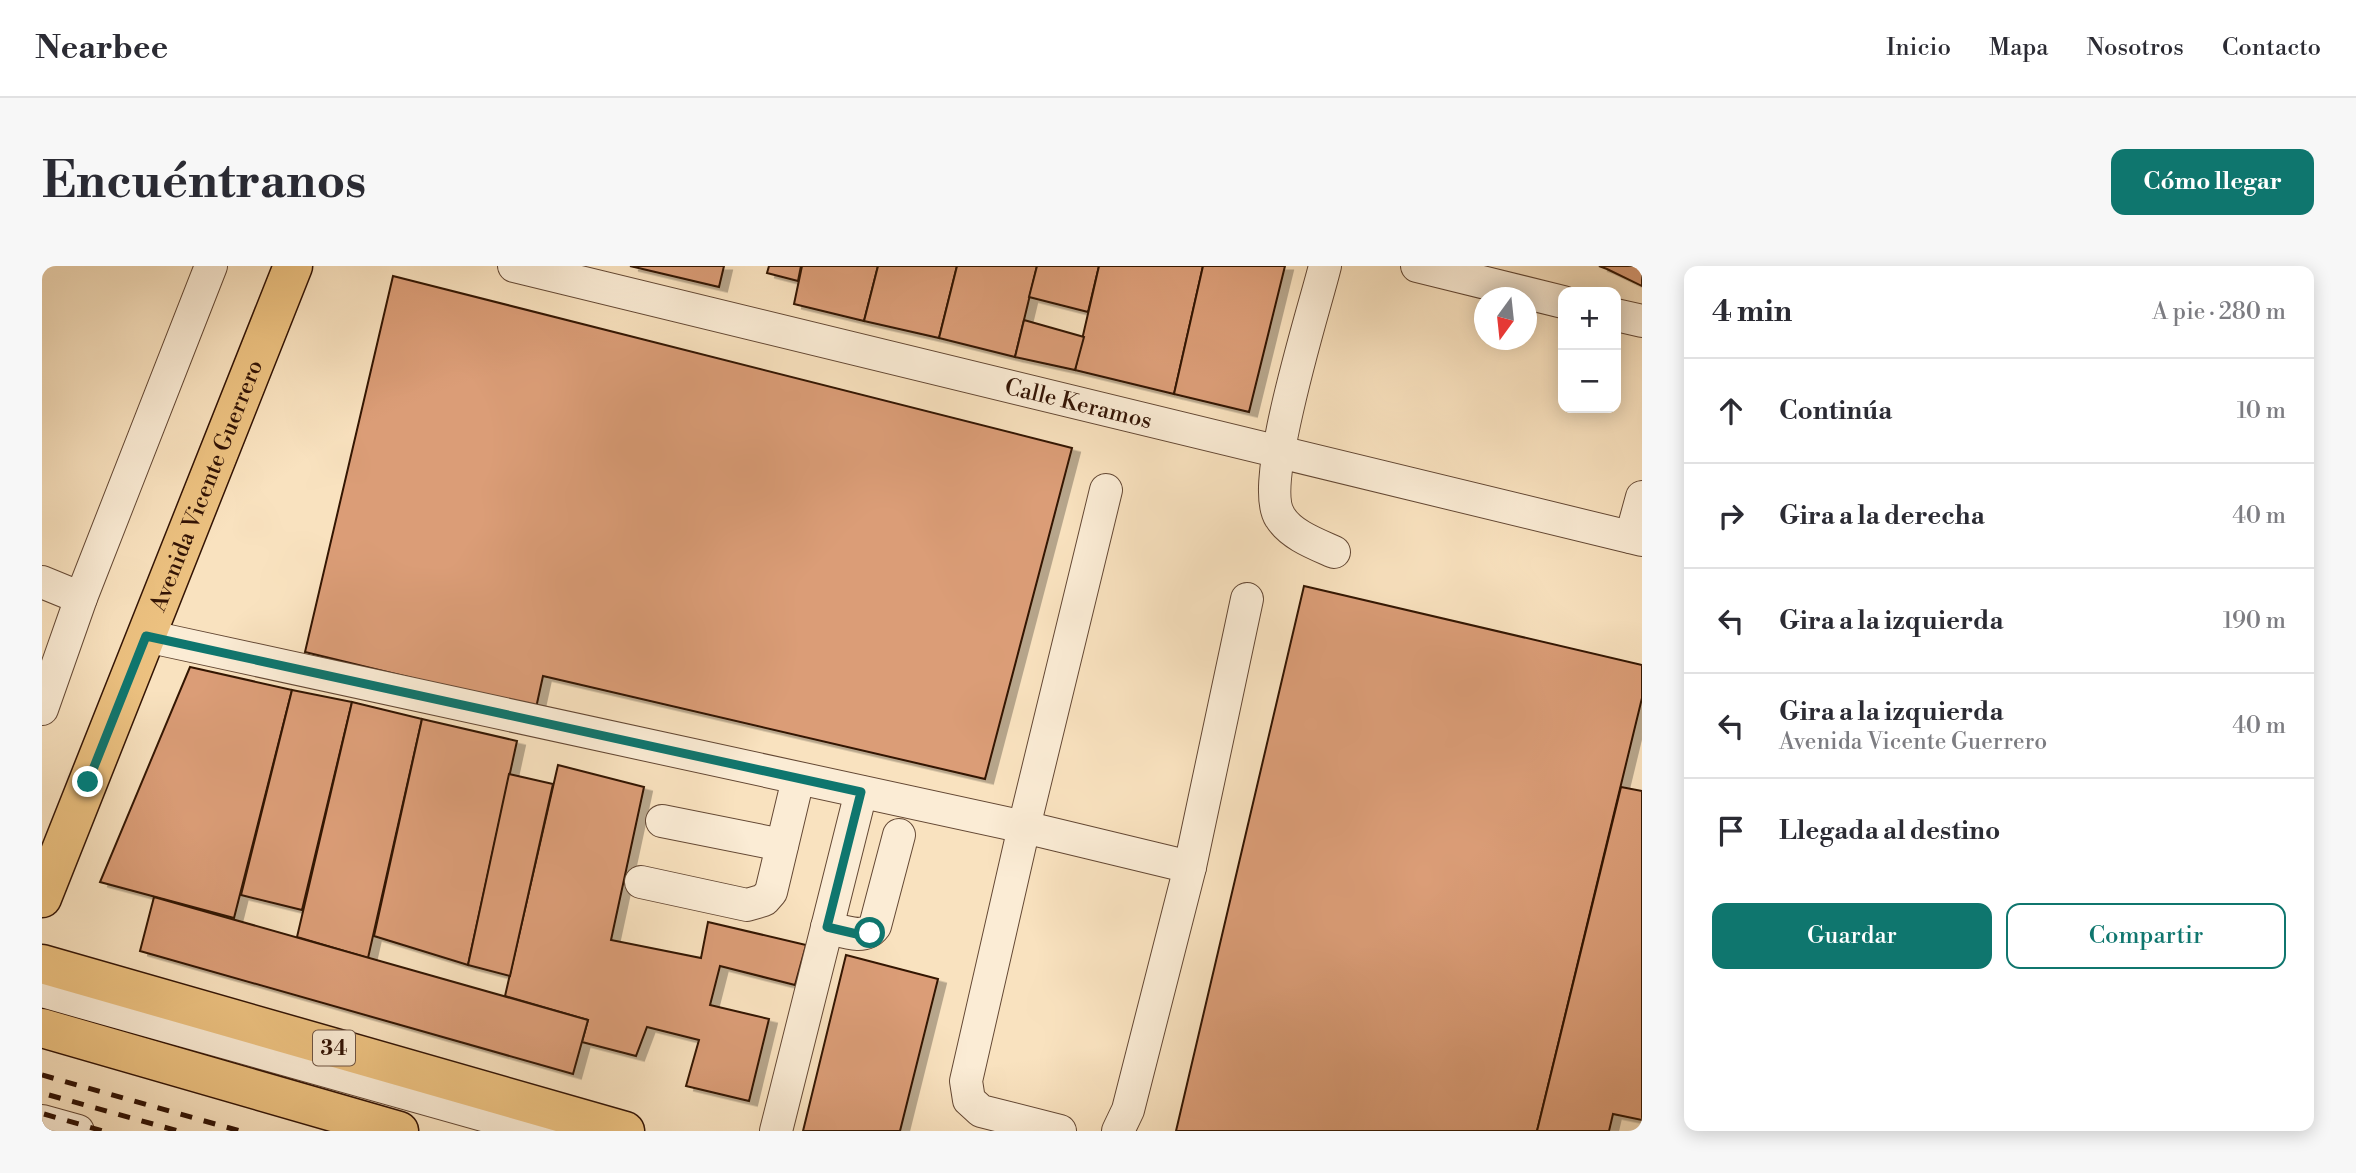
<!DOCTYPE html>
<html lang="es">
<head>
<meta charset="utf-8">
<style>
	body { margin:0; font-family:"Libre Bodoni",serif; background:#f7f7f7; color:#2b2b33 }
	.controls { position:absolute; right:21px; top:21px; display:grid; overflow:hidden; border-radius:14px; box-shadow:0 4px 18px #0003 }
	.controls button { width:63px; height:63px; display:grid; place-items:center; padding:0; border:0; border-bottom:2px solid #e1e1e2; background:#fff; color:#2b2b33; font:35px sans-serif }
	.compass { position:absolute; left:1432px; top:21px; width:63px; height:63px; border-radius:50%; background:#fff; box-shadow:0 4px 18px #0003; rotate:195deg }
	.stop { position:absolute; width:21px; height:21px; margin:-16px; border:5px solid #0f766e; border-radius:50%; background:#fff }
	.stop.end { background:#0f766e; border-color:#fff; box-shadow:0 2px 7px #0008 }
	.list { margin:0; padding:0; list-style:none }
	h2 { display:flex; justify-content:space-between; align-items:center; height:91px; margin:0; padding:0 28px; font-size:30px }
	h2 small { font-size:23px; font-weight:400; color:#7c7c81 }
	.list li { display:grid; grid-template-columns:46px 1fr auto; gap:21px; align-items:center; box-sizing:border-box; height:105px; padding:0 28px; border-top:2px solid #e1e1e2 }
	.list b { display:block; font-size:26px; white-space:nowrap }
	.list p { margin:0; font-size:23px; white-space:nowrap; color:#7c7c81 }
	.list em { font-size:23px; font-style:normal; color:#7c7c81 }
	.actions { display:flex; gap:14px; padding:21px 28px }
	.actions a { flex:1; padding:16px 0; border:2px solid #0f766e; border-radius:14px; text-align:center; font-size:24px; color:#0f766e }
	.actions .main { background:#0f766e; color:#fff }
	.icon { flex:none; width:38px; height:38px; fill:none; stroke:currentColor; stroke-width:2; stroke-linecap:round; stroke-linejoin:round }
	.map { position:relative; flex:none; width:1600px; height:865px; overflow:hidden; border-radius:14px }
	header { display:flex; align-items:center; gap:42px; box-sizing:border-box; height:98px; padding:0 35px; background:#fff; border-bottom:2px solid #e1e1e2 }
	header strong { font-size:33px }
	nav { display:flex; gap:38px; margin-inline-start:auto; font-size:24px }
	.intro { display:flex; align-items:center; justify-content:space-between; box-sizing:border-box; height:168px; padding:0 42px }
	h1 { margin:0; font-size:49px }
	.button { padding:18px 32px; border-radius:14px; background:#0f766e; color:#fff; font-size:24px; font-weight:700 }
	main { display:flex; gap:42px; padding:0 42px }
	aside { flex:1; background:#fff; border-radius:14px; box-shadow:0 4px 18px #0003 }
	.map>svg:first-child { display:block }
</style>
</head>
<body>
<header>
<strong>Nearbee</strong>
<nav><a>Inicio</a><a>Mapa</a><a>Nosotros</a><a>Contacto</a></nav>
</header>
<div class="intro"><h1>Encuéntranos</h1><a class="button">Cómo llegar</a></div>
<main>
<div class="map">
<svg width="1600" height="865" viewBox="0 0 1600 865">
	<defs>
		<filter id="shadow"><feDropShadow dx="8" dy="4.5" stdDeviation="0" flood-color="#0004"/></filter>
	</defs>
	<rect width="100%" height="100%" fill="#f9e2bf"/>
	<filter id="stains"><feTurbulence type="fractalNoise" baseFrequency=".00286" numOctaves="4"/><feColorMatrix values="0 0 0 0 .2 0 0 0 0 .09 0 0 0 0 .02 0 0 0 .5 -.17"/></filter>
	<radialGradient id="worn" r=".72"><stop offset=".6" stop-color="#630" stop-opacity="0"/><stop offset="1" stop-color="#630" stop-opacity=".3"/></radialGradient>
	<g fill="#db9d77" stroke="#331405" stroke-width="2" filter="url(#shadow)">
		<path d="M588,0H682L677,21Z"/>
		<path d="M727,0H759L756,15L725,7Z"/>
		<path d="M760,0H836L822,55L752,38Z"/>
		<path d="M836,0H915L897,72L822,55Z"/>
		<path d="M915,0H995L973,91L897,72Z"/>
		<path d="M995,0H1057L1046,46L987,31Z"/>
		<path d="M1057,0H1161L1132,128L1033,104Z"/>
		<path d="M1161,0H1243L1207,146L1132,128Z"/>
		<path d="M1557,0H1600V20L1565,3Z"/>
		<path d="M351,10L1030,182L943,513L501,410L494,442L263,386Z"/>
		<path d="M982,54L1042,71L1033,104L973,91Z"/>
		<path d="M1262,320L1600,399V432L1495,865H1134Z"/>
		<path d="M148,401L250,424L192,652L58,616Z"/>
		<path d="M250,424L310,436L260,644L199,629Z"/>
		<path d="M310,436L380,453L326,692L255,671Z"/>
		<path d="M380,453L475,475L426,699L332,670Z"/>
		<path d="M516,499L602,521L569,674L659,692L666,656L764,679L753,719L678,700L668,739L727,753L707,835L644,820L657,774L605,761L594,790L540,776L546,754L463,730Z"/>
		<path d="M467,508L511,518L468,710L426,699Z"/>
		<path d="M1579,521L1600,525V854L1571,848L1567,865H1495Z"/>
		<path d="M112,631L546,754L531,808L98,685Z"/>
		<path d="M804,689L896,713L858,865H761Z"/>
	</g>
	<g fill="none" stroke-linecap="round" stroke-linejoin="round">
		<defs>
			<g id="minor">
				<path id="s1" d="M472,0L1600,274"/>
				<path d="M1283,0C1272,45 1216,218 1238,251C1249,269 1274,278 1292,286"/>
				<path d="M1375,0L1521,36"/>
				<path d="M1574,49L1600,55"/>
				<path d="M1589,271L1600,231"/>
				<path d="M0,316L39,332"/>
				<path d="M104,370L982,561L1148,601"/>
				<path d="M0,443L39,332L169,0"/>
				<path d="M620,555L740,579"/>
				<path d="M599,616L705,639L722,634L729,626L756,513"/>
				<path d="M785,661C801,665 822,675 833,660L857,569"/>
				<path d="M0,725L498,865"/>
				<path d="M0,855L36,865"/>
				<path d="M734,865L819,526"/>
				<path d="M1018,865L939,845L927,834L924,815L982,561L1064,224"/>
				<path d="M1076,865L1086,844L1148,601L1205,333"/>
			</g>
			<g id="major">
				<path id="s2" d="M0,632L251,0"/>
				<path d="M0,698L583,865"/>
				<path d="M0,762L357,865"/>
			</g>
		</defs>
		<use href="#minor" stroke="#644834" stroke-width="34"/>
		<use href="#major" stroke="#331405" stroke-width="41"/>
		<use href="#minor" stroke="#fbecd5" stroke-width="32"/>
		<use href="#major" stroke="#ecc180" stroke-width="38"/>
		<g stroke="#331405" stroke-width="5" stroke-dasharray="12 12" stroke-linecap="butt">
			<path d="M0,809L198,865"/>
			<path d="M7,829L136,865"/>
			<path d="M2,848L61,865"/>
		</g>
	</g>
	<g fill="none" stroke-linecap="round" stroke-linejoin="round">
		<path stroke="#0f766e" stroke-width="9" d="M46,516L104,370L819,526L785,661L819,669L828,667"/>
	</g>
	<g text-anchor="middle" stroke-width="5" stroke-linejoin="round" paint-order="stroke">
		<rect fill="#fbecd5" stroke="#6f5543" stroke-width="2" x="271" y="764.5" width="42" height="35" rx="5"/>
		<g font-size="21" font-weight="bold" fill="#331405">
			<text x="292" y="789">34</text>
		</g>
		<g font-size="23" fill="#331405" stroke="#fbecd5">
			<text dy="8" stroke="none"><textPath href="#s1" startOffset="581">Calle Keramos</textPath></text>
			<text dy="8" stroke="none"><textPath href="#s2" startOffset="444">Avenida Vicente Guerrero</textPath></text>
		</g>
	</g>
	<rect width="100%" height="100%" filter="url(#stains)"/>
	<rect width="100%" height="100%" fill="url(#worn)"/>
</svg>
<div class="controls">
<button>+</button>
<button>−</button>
</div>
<svg class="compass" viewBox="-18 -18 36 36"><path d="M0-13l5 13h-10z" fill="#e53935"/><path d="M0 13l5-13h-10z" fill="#7c7c81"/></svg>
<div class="stop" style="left:828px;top:667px"></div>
<div class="stop end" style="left:46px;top:516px"></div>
</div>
<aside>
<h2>4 min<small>A pie · 280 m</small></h2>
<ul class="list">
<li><svg class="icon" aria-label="ahead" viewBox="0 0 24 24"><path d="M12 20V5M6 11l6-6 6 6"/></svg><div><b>Continúa</b></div><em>10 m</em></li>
<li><svg class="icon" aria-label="right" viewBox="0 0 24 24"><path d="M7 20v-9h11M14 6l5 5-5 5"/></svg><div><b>Gira a la derecha</b></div><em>40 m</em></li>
<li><svg class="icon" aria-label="left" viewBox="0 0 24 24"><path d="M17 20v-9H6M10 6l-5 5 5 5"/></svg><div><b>Gira a la izquierda</b></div><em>190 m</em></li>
<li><svg class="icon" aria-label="left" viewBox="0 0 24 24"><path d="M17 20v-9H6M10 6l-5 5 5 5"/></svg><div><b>Gira a la izquierda</b><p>Avenida Vicente Guerrero</p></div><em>40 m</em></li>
<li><svg class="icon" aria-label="arrive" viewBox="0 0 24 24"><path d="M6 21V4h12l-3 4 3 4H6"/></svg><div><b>Llegada al destino</b></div></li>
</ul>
<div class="actions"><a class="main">Guardar</a><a>Compartir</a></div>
</aside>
</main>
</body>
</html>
